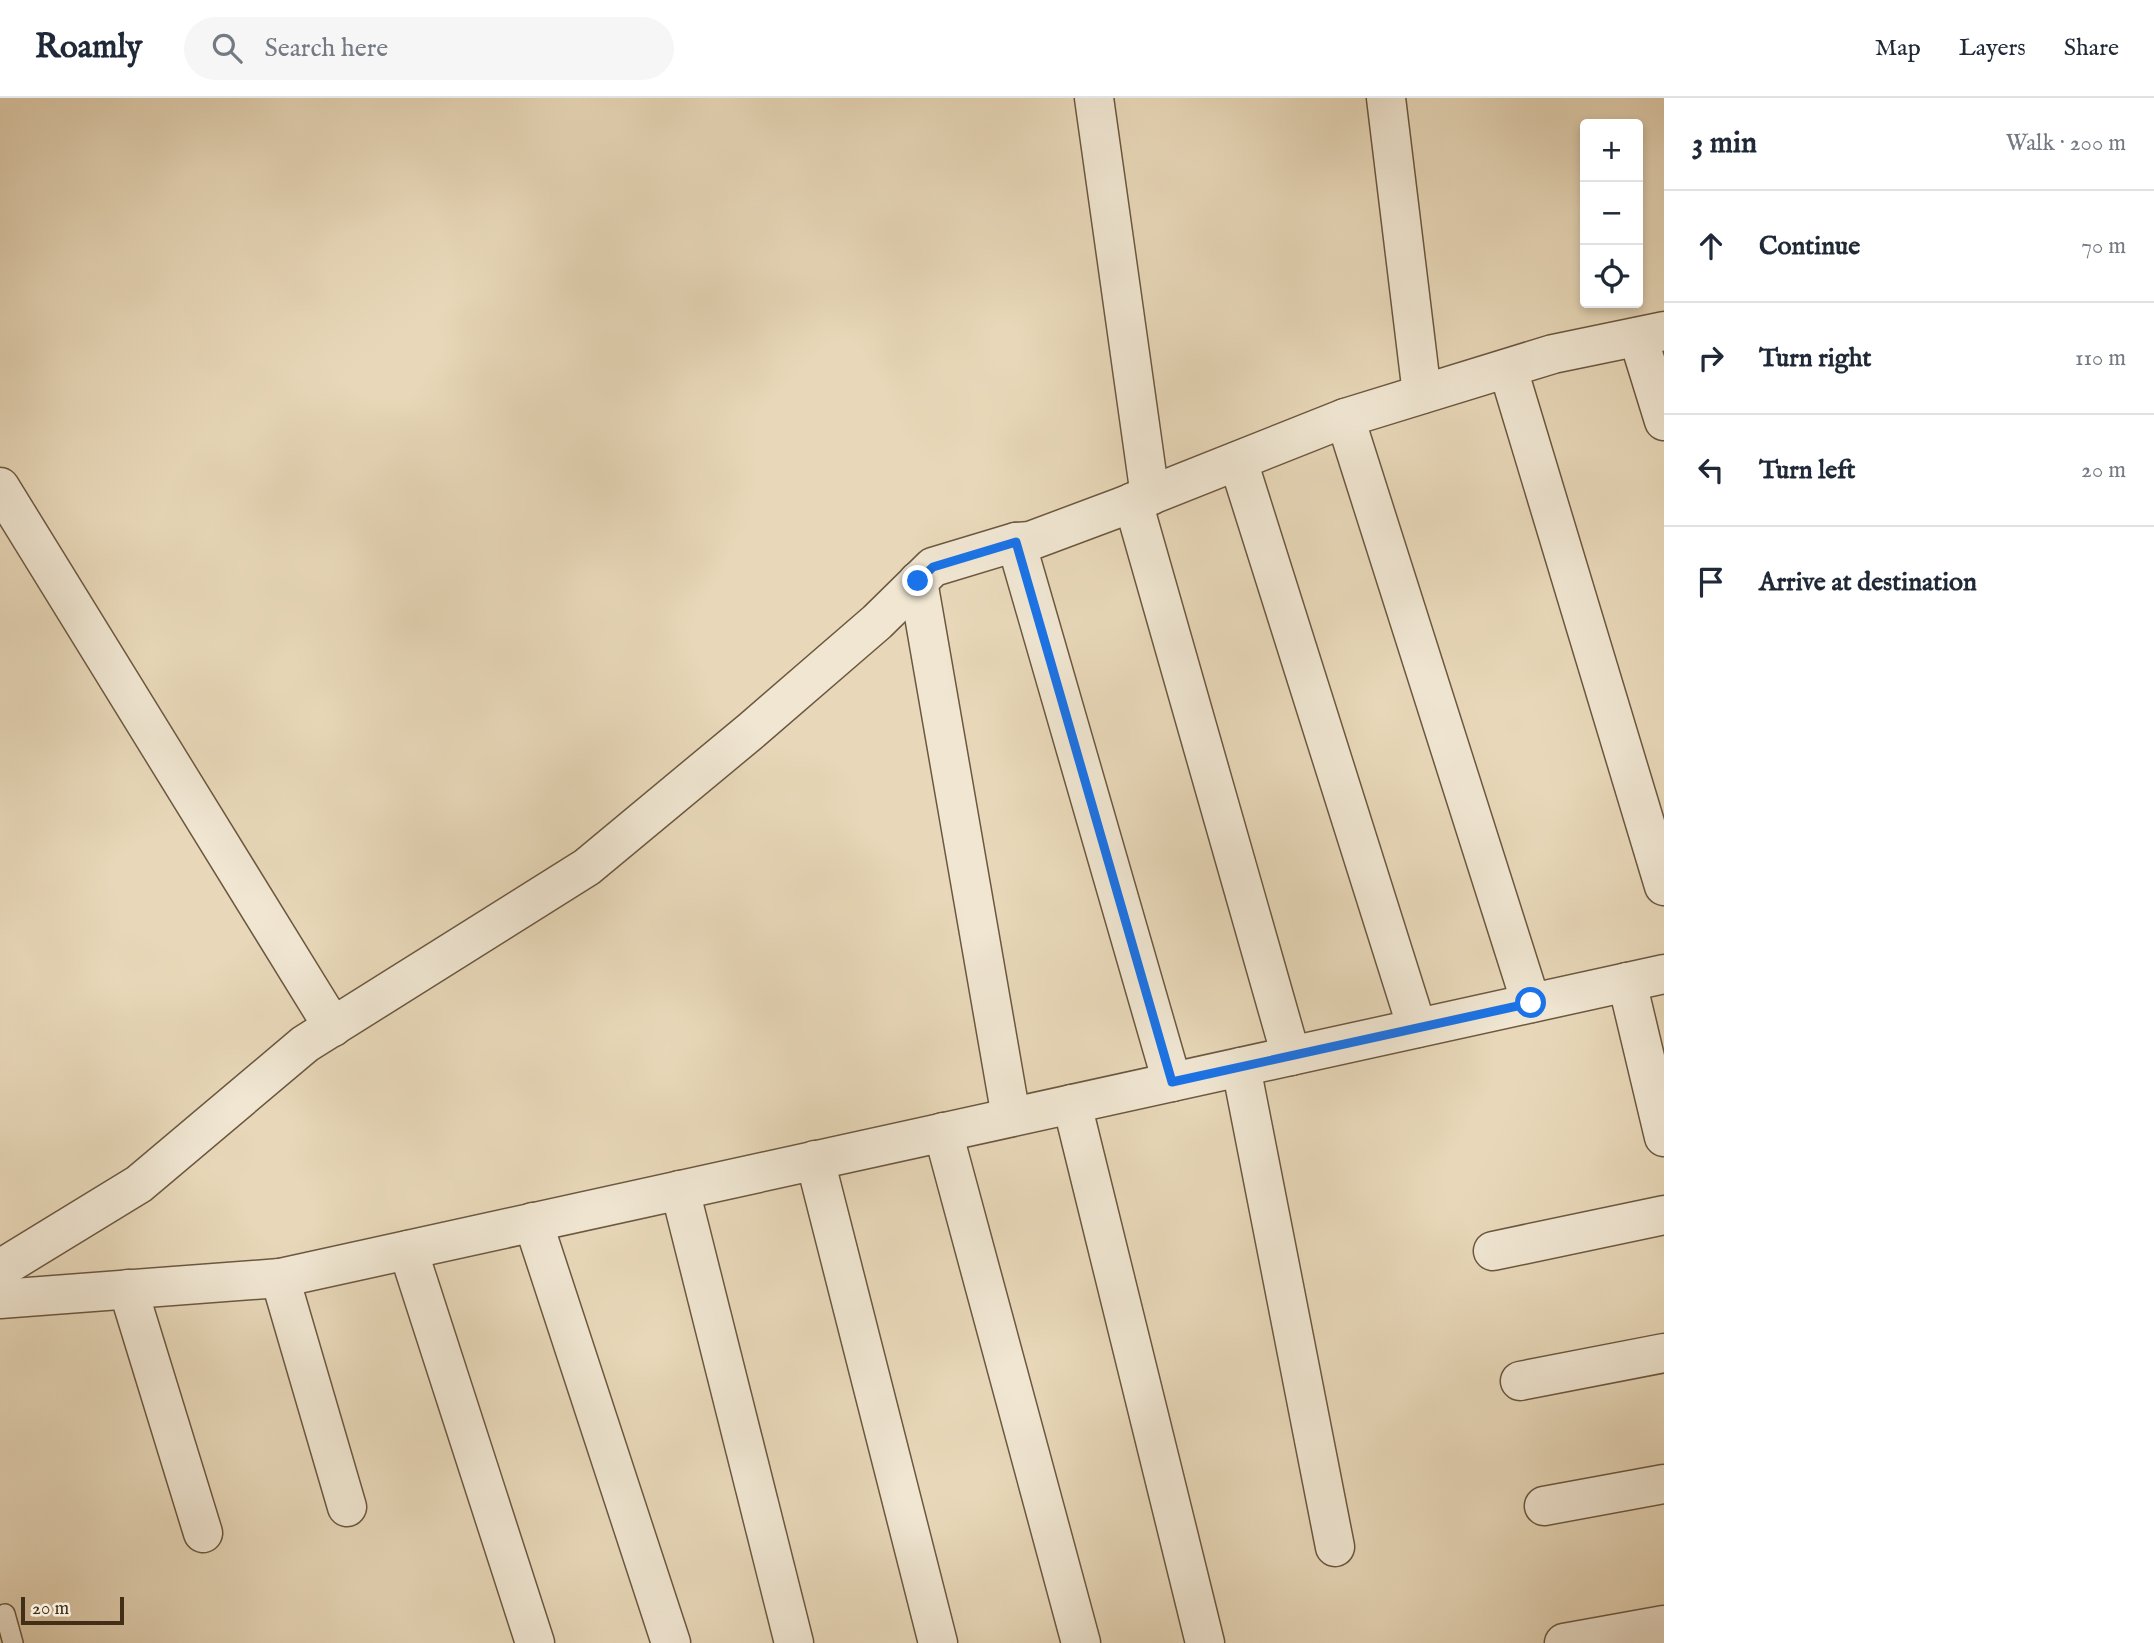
<!DOCTYPE html>
<html lang="en">
<head>
<meta charset="utf-8">
<style>
	body { margin:0; font-family:"IM FELL English",serif; background:#f6f6f7; color:#1f2937 }
	.controls { position:absolute; right:21px; top:21px; display:grid; overflow:hidden; border-radius:7px; box-shadow:0 4px 10px #0003 }
	.controls button { width:63px; height:63px; display:grid; place-items:center; padding:0; border:0; border-bottom:2px solid #e0e1e3; background:#fff; color:#1f2937; font:35px sans-serif }
	.scale { position:absolute; left:21px; bottom:18px; width:103px; box-sizing:border-box; padding-left:7px; border:4px solid #422e17; border-top:0; font-size:19px; line-height:24px; white-space:nowrap; color:#422e17; -webkit-text-stroke:5px #f0e6d2; paint-order:stroke }
	.stop { position:absolute; width:21px; height:21px; margin:-16px; border:5px solid #1a73e8; border-radius:50%; background:#fff }
	.stop.end { background:#1a73e8; border-color:#fff; box-shadow:0 2px 7px #0008 }
	.list { margin:0; padding:0; list-style:none }
	h2 { display:flex; justify-content:space-between; align-items:center; height:91px; margin:0; padding:0 28px; font-size:30px }
	h2 small { font-size:23px; font-weight:400; color:#747a83 }
	.list li { display:grid; grid-template-columns:46px 1fr auto; gap:21px; align-items:center; box-sizing:border-box; height:112px; padding:0 28px; border-top:2px solid #e0e1e3 }
	.list b { display:block; font-size:26px; white-space:nowrap }
	.list em { font-size:23px; font-style:normal; color:#747a83 }
	.icon { flex:none; width:38px; height:38px; fill:none; stroke:currentColor; stroke-width:2; stroke-linecap:round; stroke-linejoin:round }
	.map { position:relative; flex:none; width:1664px; height:1545px; overflow:hidden }
	header { display:flex; align-items:center; gap:42px; box-sizing:border-box; height:98px; padding:0 35px; background:#fff; border-bottom:2px solid #e0e1e3 }
	header strong { font-size:33px }
	nav { display:flex; gap:38px; margin-inline-start:auto; font-size:24px }
	.search { width:490px; height:63px; background:#f6f6f7; display:flex; align-items:center; gap:18px; box-sizing:border-box; padding:0 24px; border-radius:38px; color:#747a83; font-size:26px }
	main { display:flex }
	aside { flex:1; background:#fff }
	.map>svg:first-child { display:block }
</style>
</head>
<body>
<header>
<strong>Roamly</strong>
<div class="search"><svg class="icon" aria-label="search" viewBox="0 0 24 24"><circle cx="10" cy="10" r="6"/><path d="M15 15l6 6"/></svg>Search here</div>
<nav><a>Map</a><a>Layers</a><a>Share</a></nav>
</header>
<main>
<div class="map">
<svg width="1664" height="1545" viewBox="0 0 1664 1545">
	<rect width="100%" height="100%" fill="#e8d8b9"/>
	<filter id="stains"><feTurbulence type="fractalNoise" baseFrequency=".00286" numOctaves="4"/><feColorMatrix values="0 0 0 0 .2 0 0 0 0 .09 0 0 0 0 .02 0 0 0 .5 -.17"/></filter>
	<radialGradient id="worn" r=".72"><stop offset=".6" stop-color="#630" stop-opacity="0"/><stop offset="1" stop-color="#630" stop-opacity=".3"/></radialGradient>
	<g fill="none" stroke-linecap="round" stroke-linejoin="round">
		<defs>
			<path id="service" d="M5,1516L13,1545"/>
			<g id="minor">
				<path d="M1094,0L1150,398"/>
				<path d="M1386,0L1422,296"/>
				<path d="M1638,239L1664,323"/>
				<path d="M1508,271L1664,788"/>
				<path d="M1345,320L1531,905"/>
				<path d="M1238,363L1417,930"/>
				<path d="M0,389L333,929"/>
				<path d="M1133,404L1291,958"/>
				<path d="M1016,444L1172,984"/>
				<path d="M918,483L1011,1019"/>
				<path d="M1627,884L1664,1039"/>
				<path d="M1241,969L1335,1449"/>
				<path d="M1072,1006L1205,1545"/>
				<path d="M943,1034L1081,1545"/>
				<path d="M815,1062L938,1545"/>
				<path d="M680,1092L794,1545"/>
				<path d="M533,1124L671,1545"/>
				<path d="M408,1152L535,1545"/>
				<path d="M1493,1153L1664,1117"/>
				<path d="M0,1171L139,1086L305,946L587,769L752,632L877,524L933,469L1016,444L1030,443L1121,409L1345,320L1553,256L1664,233"/>
				<path d="M280,1180L347,1409"/>
				<path d="M128,1191L203,1435"/>
				<path d="M0,1201L280,1180L1664,876"/>
				<path d="M1520,1283L1664,1255"/>
				<path d="M1544,1408L1664,1386"/>
				<path d="M1564,1545L1664,1527"/>
			</g>
		</defs>
		<use href="#service" stroke="#6c5840" stroke-width="22"/>
		<use href="#minor" stroke="#6c5840" stroke-width="41"/>
		<use href="#service" stroke="#f0e6d2" stroke-width="19"/>
		<use href="#minor" stroke="#f0e6d2" stroke-width="38"/>
	</g>
	<g fill="none" stroke-linecap="round" stroke-linejoin="round">
		<path stroke="#1a73e8" stroke-width="9" d="M918,483L933,469L1016,444L1172,984L1531,905"/>
	</g>
	<rect width="100%" height="100%" filter="url(#stains)"/>
	<rect width="100%" height="100%" fill="url(#worn)"/>
</svg>
<div class="controls">
<button>+</button>
<button>−</button>
<button><svg class="icon" aria-label="locate" viewBox="0 0 24 24"><circle cx="12" cy="12" r="6"/><path d="M12 2v4M12 18v4M2 12h4M18 12h4"/></svg></button>
</div>
<div class="scale">20 m</div>
<div class="stop" style="left:1531px;top:905px"></div>
<div class="stop end" style="left:918px;top:483px"></div>
</div>
<aside>
<h2>3 min<small>Walk · 200 m</small></h2>
<ul class="list">
<li><svg class="icon" aria-label="ahead" viewBox="0 0 24 24"><path d="M12 20V5M6 11l6-6 6 6"/></svg><div><b>Continue</b></div><em>70 m</em></li>
<li><svg class="icon" aria-label="right" viewBox="0 0 24 24"><path d="M7 20v-9h11M14 6l5 5-5 5"/></svg><div><b>Turn right</b></div><em>110 m</em></li>
<li><svg class="icon" aria-label="left" viewBox="0 0 24 24"><path d="M17 20v-9H6M10 6l-5 5 5 5"/></svg><div><b>Turn left</b></div><em>20 m</em></li>
<li><svg class="icon" aria-label="arrive" viewBox="0 0 24 24"><path d="M6 21V4h12l-3 4 3 4H6"/></svg><div><b>Arrive at destination</b></div></li>
</ul>
</aside>
</main>
</body>
</html>
